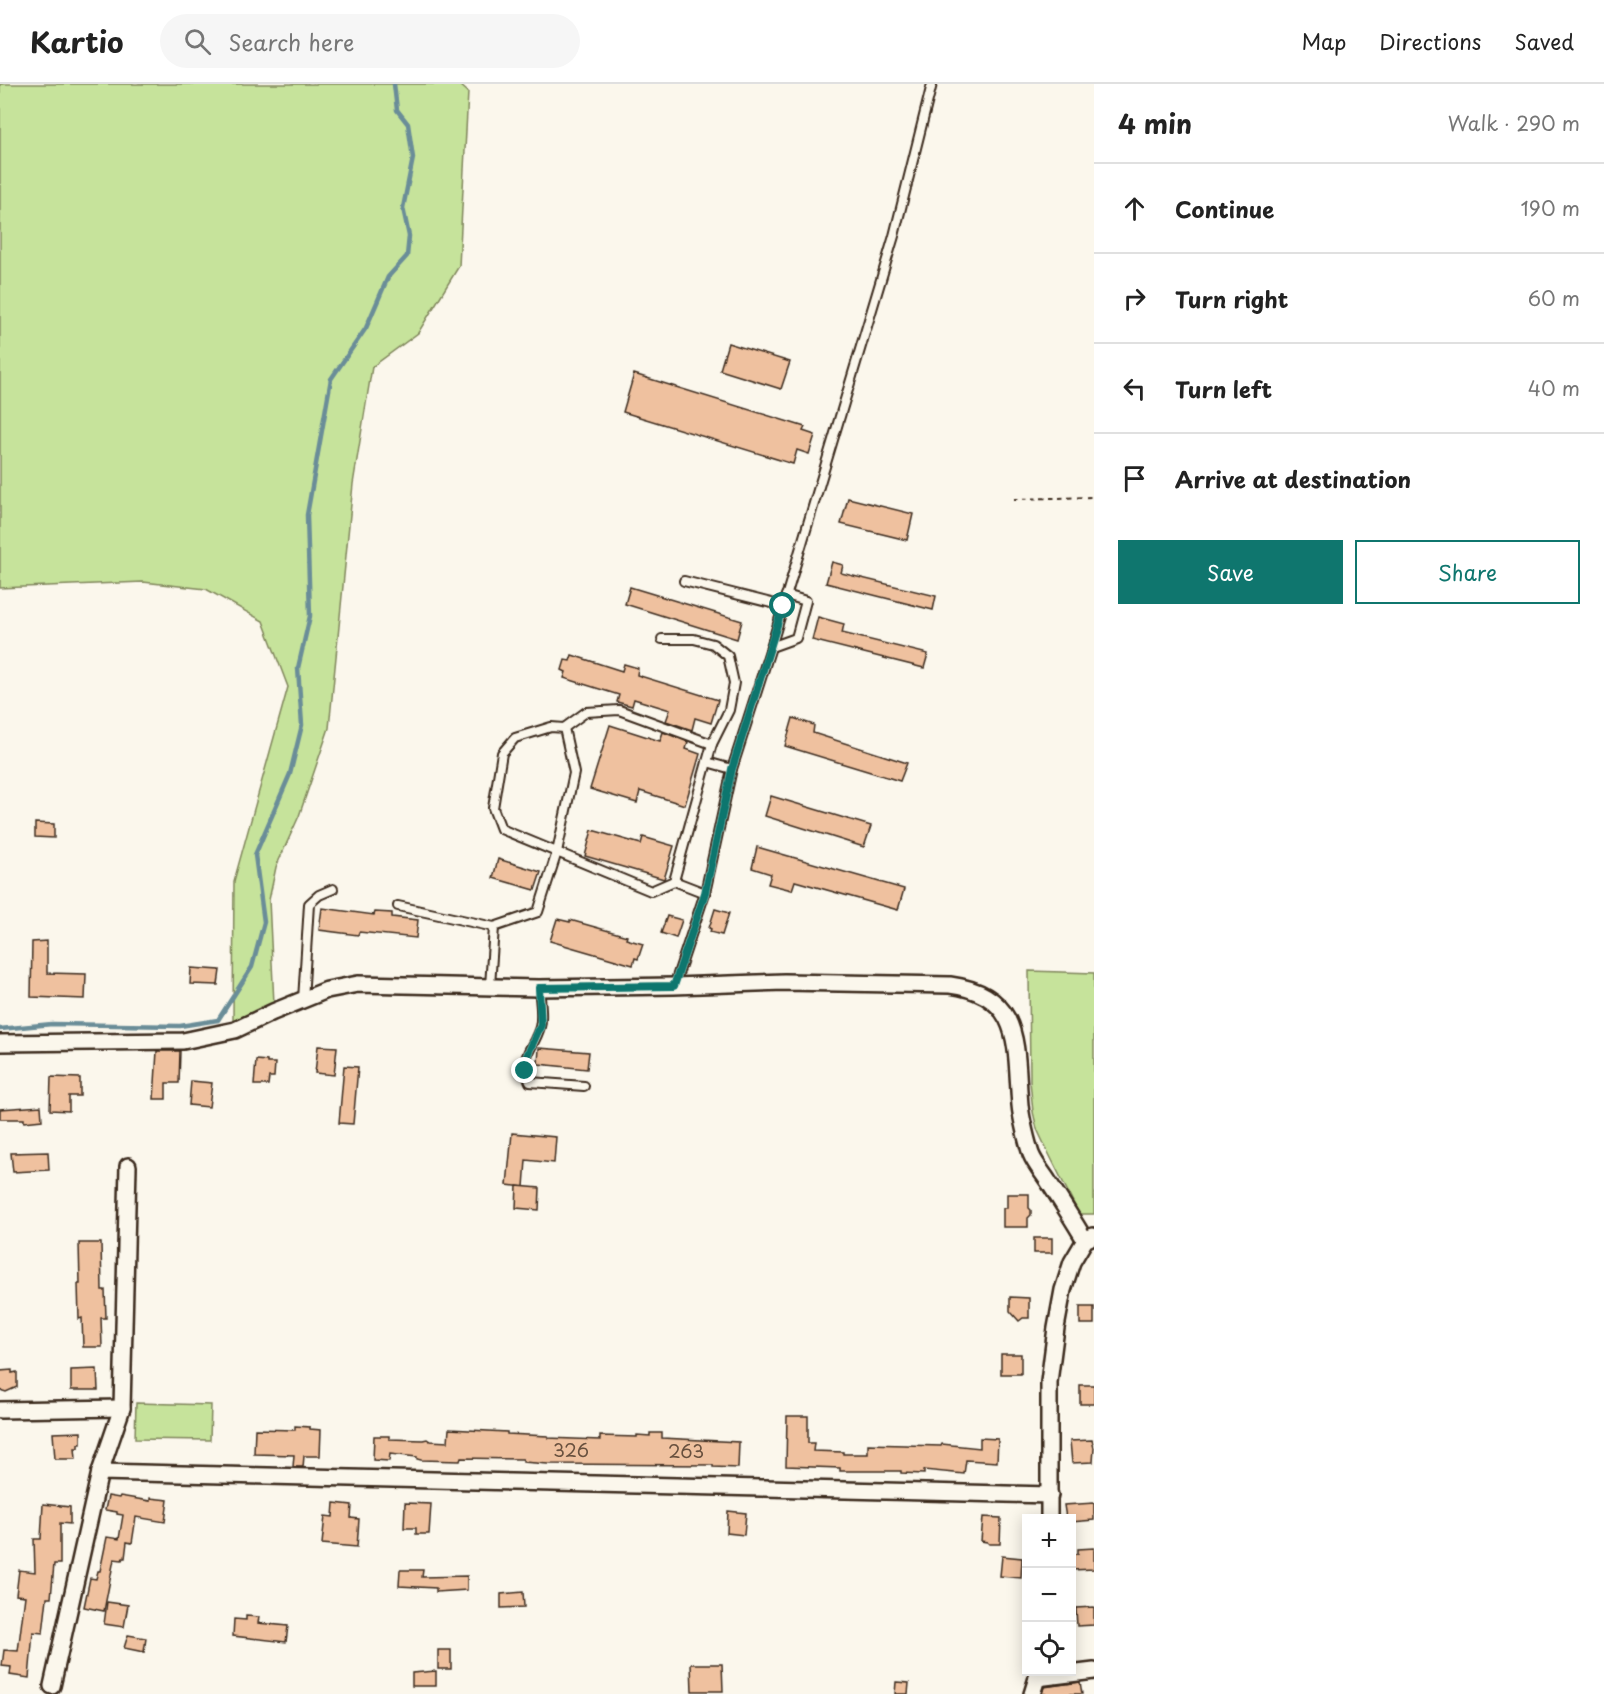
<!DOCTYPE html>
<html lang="en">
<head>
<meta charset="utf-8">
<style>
	body { margin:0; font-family:"Playpen Sans",sans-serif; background:#f6f6f6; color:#222 }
	.controls { position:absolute; right:18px; bottom:18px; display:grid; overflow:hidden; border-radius:0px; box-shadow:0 3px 15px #0003 }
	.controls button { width:54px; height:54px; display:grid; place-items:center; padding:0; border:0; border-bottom:2px solid #e0e0e0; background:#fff; color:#222; font:30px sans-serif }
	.stop { position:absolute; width:18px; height:18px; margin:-14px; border:4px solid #0f766e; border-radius:50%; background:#fff }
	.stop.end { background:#0f766e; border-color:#fff; box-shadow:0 2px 6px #0008 }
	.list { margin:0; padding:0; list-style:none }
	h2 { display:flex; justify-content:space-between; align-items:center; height:78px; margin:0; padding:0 24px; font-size:26px }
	h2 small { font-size:20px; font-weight:400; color:#767676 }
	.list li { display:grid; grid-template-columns:39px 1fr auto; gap:18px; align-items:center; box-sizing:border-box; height:90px; padding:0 24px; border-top:2px solid #e0e0e0 }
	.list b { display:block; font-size:22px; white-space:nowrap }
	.list em { font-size:20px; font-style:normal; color:#767676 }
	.actions { display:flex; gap:12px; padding:18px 24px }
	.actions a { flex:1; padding:14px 0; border:2px solid #0f766e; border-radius:0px; text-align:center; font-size:21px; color:#0f766e }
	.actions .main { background:#0f766e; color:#fff }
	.icon { flex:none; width:33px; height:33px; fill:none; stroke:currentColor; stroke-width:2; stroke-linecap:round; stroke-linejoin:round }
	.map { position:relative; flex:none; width:1094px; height:1610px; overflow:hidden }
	header { display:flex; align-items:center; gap:36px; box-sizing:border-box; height:84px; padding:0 30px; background:#fff; border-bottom:2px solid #e0e0e0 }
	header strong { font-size:28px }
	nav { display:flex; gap:33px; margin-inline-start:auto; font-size:21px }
	.search { width:420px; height:54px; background:#f6f6f6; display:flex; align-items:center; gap:15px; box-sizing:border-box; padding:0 21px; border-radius:33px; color:#767676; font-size:22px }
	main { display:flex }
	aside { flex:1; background:#fff }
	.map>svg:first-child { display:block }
</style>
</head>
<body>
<header>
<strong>Kartio</strong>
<div class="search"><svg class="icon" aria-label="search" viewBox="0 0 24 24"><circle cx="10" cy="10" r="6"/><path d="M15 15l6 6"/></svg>Search here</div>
<nav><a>Map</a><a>Directions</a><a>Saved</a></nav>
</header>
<main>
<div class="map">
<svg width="1094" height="1610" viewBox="0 0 1094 1610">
	<rect width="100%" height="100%" fill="#fbf7ec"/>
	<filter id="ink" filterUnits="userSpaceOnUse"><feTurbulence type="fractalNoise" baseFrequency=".0167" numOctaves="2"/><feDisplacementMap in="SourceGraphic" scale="12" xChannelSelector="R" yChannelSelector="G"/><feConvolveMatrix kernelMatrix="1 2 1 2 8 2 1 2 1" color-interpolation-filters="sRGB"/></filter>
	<g filter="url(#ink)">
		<g fill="#c6e39b" stroke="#80865c" stroke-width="1.5">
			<path d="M0,0H459L468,8L459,182L418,249L372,283L353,400L329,644L299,732L276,783L269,816L274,920L233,937L234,797L288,603L263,537L206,505L143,498L0,504Z"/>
			<path d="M1029,887L1094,889V1130H1079L1045,1062L1037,1045L1033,1028L1030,997Z"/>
			<path d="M136,1319L211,1321L210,1356L135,1355Z"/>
		</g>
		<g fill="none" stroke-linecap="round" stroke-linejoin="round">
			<path stroke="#6a8d98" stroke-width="4.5" d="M0,945L52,940L180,942L218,936L252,883L264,838L255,771L290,690L302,641L298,584L310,532L307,431L331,295L366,244L388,193L407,172L409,152L403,124L413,74L408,40L397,26L394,0"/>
		</g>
		<g fill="#efc19f" stroke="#3b2a1e" stroke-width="1.5">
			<path d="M728,259L790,278L781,305L720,286Z"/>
			<path d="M634,290L805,343L803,347L815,351L809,370L797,366L793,380L623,328Z"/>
			<path d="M848,414L913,430L907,456L841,440Z"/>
			<path d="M832,478L843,481L841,489L936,512L933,526L826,499Z"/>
			<path d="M630,503L742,537L737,555L625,520Z"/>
			<path d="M818,533L844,540L842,549L928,570L924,584L812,556Z"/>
			<path d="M572,571L622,587L624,580L638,584L637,591L718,616L711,639L695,634L692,646L666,637L670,626L634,615L632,622L617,618L619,611L564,594L566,588L562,586L565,576L570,577Z"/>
			<path d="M793,634L814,641L813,649L907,679L900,697L785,662Z"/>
			<path d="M610,641L660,657L663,648L688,658L686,665L700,670L685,721L640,707L637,719L590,705Z"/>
			<path d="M771,712L871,742L864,763L765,732Z"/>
			<path d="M35,739L54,740V754L35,753Z"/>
			<path d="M592,746L641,760L643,753L674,762L664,795L585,772Z"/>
			<path d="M757,763L904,805L898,826L795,797L792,806L768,800L771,790L752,784Z"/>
			<path d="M498,775L541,788L535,806L493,794Z"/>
			<path d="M322,824L374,831L375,828L392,829V833L418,836L416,854L359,848L358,851L319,846Z"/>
			<path d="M715,825L729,829L722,851L710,848L711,845L709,844Z"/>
			<path d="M667,832L682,836L676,854L661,849Z"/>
			<path d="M557,835L570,838V836L627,852L626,855L643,860L638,875L635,874L633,881L550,857Z"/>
			<path d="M47,857V889L86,890L85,915L31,913L32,858Z"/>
			<path d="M191,884L220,886L218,901L190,900Z"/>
			<path d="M318,962L337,963L334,991L315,989Z"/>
			<path d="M539,964L589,968L587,985L538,980Z"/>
			<path d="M157,967H180L179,999H166V1015H154Z"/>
			<path d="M256,976L267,977V979H275L274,993H269L268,1001H254Z"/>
			<path d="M344,982L358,983L353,1040L339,1039Z"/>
			<path d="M51,993L80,994V1012H69V1027L50,1026Z"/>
			<path d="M191,997L212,999L209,1023L189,1021Z"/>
			<path d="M41,1022L42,1036L24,1038V1035H0V1025Z"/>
			<path d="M512,1049L556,1053L554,1079L526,1076L524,1103L507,1101Z"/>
			<path d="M48,1068L49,1086L13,1088L11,1069Z"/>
			<path d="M517,1102L540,1104L539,1126L516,1124Z"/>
			<path d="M1007,1110H1029V1124L1031,1126V1131L1028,1134V1143H1003V1124H1007Z"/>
			<rect x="1034" y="1154" width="18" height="15"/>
			<path d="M79,1159H101L102,1206H105L106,1234H101L102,1263H83L82,1234L79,1235L78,1200H80Z"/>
			<path d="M1010,1213L1029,1214V1234H1023L1019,1237L1010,1227Z"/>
			<rect x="1080" y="1223" width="14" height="17"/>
			<rect x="1001" y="1270" width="20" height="20"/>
			<path d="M97,1285L98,1306H71V1286Z"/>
			<path d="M12,1286V1289L17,1288V1303L6,1308L0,1306V1287Z"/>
			<rect x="1080" y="1301" width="14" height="19"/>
			<path d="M787,1332H808V1359H814L813,1367L843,1368V1370H868V1360L941,1362L942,1360L980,1364V1354L998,1355L997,1378L966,1376L964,1390L924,1386V1390L901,1389V1387H840V1384L786,1382Z"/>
			<path d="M295,1342L310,1343V1345L321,1346L320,1372H304L303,1383H293L294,1371L254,1370L255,1345L295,1346Z"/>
			<path d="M449,1345L507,1348V1350L548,1352V1354L600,1356V1352L637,1353V1351L650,1352V1349H662V1354L739,1358L738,1384L713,1383V1381L548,1380L523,1378V1375L461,1374L460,1377L421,1376L417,1375V1373L390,1370L389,1377L373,1376L374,1352H389V1355L423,1356L427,1355L430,1357L448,1358Z"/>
			<path d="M81,1348V1360H78V1364H75L76,1375H55L53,1349Z"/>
			<path d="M1092,1356L1094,1364L1093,1378L1072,1379L1070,1357Z"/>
			<path d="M108,1412L119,1414L120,1412L150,1417V1414L168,1416L165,1438L136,1433L132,1459L127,1458L125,1474H123L122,1476L114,1475L104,1527L84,1523L90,1494L96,1495L98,1487H100L107,1453L119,1455L123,1431L117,1430V1428L105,1426Z"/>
			<path d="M334,1419L352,1421L351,1434L359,1435L357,1463L322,1460L325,1432L333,1433Z"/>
			<path d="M405,1419L431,1420L429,1450H416V1444H404Z"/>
			<path d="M1094,1419V1436L1071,1438V1434H1066L1064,1421Z"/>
			<path d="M43,1420L70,1423V1440L60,1439V1480H54L51,1514H47L43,1549L33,1548L29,1594L10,1591L11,1583L2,1582L4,1566L18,1567L25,1512L16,1511L19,1486L35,1488L34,1455H41Z"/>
			<path d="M728,1427L746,1429L744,1451L727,1449Z"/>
			<path d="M983,1433L1001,1434L1000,1460H989L987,1458L981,1457Z"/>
			<path d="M1094,1464V1485L1071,1486V1470H1078V1465Z"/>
			<path d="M1002,1472L1022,1474L1021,1494L1000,1492Z"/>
			<path d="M400,1486H423L422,1493L467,1492V1506L436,1508V1504L399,1502Z"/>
			<path d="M523,1508L524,1523L501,1524V1510Z"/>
			<path d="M107,1518L128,1521L124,1543L104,1540Z"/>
			<path d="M1094,1523V1541L1077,1542L1076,1524Z"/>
			<path d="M246,1532L259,1533L258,1539L288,1542L286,1558L233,1552L234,1535L246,1536Z"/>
			<path d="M128,1551L146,1554L144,1568L124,1564Z"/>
			<rect x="438" y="1566" width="13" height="19"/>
			<path d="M691,1580H722L723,1607H692Z"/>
			<path d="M436,1587V1602H412V1589Z"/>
			<path d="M896,1598L909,1599L908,1610H895Z"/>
			<path d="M1080,1598L1082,1610H1042L1044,1603Z"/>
		</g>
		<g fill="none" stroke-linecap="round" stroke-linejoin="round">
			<defs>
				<g id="lane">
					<path d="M684,497L783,522"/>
					<path d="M662,555H694L713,560L728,572L734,599L729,626L712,660"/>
					<path d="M771,563L796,554L806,517L786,511"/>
					<path d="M564,644L586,628L619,626L712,660L674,797"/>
					<path d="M707,678L732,685"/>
					<path d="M398,822L494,843L538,828L557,768L574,689L564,644L551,643L515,654L502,669L493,724L501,745L651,807L674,797L705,809"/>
					<path d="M490,902L494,843"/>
					<path d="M674,902L705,809L732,685L771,563L894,152L932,0"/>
					<path d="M539,904C540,915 543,932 540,943C533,967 518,971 530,998L584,1002"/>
					<path d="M303,916L309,820L319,811L333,805"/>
				</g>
				<g id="street">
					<path d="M0,959L183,957L235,946L273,928L327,906L358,900L539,904L674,902L784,898L950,901C1024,911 1015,964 1020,1021C1021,1033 1027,1058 1031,1070C1035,1080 1043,1089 1048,1097C1061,1117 1073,1136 1085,1156"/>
					<path d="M0,1326L122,1324"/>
					<path d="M100,1388L122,1324L128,1082"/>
					<path d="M1049,1434V1298L1056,1244L1063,1206L1072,1178L1085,1156L1093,1152"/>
					<path d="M1037,1594L1094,1587"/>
					<path d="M52,1602L100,1388L1050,1411"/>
					<path d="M1032,1610L1037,1594L1038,1588"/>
				</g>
			</defs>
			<use href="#lane" stroke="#3b2a1e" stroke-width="12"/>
			<use href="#street" stroke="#3b2a1e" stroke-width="20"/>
			<path stroke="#3b2a1e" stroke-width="2" stroke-dasharray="4.5 4.5" stroke-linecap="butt" d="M1014,415L1094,413"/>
			<use href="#lane" stroke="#fbf7ec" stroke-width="8"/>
			<use href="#street" stroke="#fbf7ec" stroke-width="15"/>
		</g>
	</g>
	<g fill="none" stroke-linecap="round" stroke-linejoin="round" filter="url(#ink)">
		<path stroke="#0f766e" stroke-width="8" d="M525,987V976L541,941L539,904L674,902L705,809L732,685L783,522"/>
	</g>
	<g text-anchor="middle" stroke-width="6" stroke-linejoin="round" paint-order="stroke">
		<g font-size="18" fill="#68503e">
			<text x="571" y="1373">326</text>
			<text x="686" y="1374">263</text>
		</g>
	</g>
</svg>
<div class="controls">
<button>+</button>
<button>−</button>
<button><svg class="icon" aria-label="locate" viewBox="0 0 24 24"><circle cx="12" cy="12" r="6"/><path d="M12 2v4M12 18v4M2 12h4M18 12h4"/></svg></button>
</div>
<div class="stop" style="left:783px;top:522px"></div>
<div class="stop end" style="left:525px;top:987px"></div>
</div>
<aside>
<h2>4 min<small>Walk · 290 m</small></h2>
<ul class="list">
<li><svg class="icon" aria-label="ahead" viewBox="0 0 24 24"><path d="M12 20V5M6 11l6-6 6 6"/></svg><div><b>Continue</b></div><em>190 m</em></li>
<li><svg class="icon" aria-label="right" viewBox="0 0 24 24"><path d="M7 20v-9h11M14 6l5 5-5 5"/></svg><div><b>Turn right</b></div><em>60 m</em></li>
<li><svg class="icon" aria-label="left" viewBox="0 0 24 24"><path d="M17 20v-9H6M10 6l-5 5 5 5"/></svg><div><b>Turn left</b></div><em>40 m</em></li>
<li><svg class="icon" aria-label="arrive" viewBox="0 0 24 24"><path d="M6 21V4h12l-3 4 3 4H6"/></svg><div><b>Arrive at destination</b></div></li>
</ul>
<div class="actions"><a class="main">Save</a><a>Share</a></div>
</aside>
</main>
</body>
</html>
